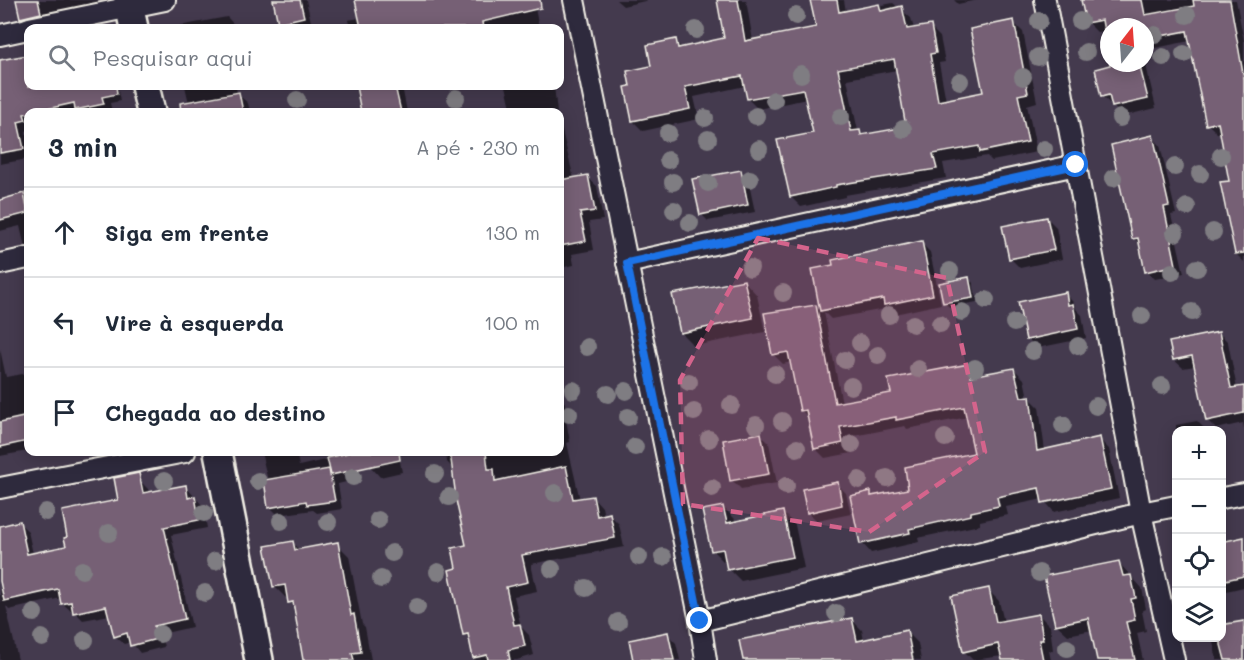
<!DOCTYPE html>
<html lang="pt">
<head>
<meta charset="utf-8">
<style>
	body { margin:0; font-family:Mali,sans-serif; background:#f2f2f3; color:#1f2937 }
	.controls { position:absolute; right:18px; bottom:18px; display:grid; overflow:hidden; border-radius:12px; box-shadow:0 3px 15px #0003 }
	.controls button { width:54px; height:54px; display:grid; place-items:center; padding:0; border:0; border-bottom:2px solid #e0e1e3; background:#fff; color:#1f2937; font:30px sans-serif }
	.compass { position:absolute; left:1100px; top:18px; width:54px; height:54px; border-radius:50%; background:#fff; box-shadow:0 3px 15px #0003; rotate:17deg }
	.stop { position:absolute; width:18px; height:18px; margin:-14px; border:4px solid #1a73e8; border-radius:50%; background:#fff }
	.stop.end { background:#1a73e8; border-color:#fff; box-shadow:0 2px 6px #0008 }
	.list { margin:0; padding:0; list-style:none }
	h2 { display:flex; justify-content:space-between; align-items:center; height:78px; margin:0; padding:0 24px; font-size:26px }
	h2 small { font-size:20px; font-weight:400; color:#747a83 }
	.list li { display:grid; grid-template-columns:39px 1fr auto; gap:18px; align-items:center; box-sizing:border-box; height:90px; padding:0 24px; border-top:2px solid #e0e1e3 }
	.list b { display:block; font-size:22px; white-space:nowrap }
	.list em { font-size:20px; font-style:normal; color:#747a83 }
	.icon { flex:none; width:33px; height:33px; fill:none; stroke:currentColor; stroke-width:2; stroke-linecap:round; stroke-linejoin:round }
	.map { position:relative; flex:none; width:1244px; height:660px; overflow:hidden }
	.search { position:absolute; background:#fff; box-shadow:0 3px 15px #0003; left:24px; top:24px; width:540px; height:66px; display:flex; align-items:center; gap:15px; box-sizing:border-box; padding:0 21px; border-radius:12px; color:#747a83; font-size:22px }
	.panel { position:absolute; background:#fff; box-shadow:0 3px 15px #0003; left:24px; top:108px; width:540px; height:348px; border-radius:12px }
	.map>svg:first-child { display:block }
</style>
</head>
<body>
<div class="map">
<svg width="1244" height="660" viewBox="0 0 1244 660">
	<rect width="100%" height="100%" fill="#443a4e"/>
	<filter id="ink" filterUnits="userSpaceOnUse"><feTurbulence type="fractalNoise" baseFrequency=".0167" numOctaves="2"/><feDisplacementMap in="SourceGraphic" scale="12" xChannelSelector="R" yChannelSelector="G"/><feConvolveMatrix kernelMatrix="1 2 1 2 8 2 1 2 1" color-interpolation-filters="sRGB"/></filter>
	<g filter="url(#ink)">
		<g fill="#0007" fill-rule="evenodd">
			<path d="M18,0H98L100,10L29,25L21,18Z"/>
			<path d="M275,0H306L312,26L286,28L279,22Z"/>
			<path d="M357,0H539L535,8L539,28H350L348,20L360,18Z"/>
			<path d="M616,0H649L623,6Z"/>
			<path d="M719,0H746L753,41L817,28L811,0H844L846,12L893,3L911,18L914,29L930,27L940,37L945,62L939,63L946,101L984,93L1013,22L1023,32L1037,102L1027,105L1037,152L992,161L987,156L943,163L946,178L845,195V197L801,207L791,197L814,134L807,99L758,109L748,99L745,86L694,97L699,119L643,131L633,121L632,87L653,67L675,41L683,49L725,40ZM897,70L908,128L864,136L858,131L847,79Z"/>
			<path d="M954,0H977L958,4Z"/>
			<path d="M1083,0H1236L1244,41V262L1236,254L1222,184L1232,181L1222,133H1217L1208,124L1190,41L1145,50V27H1109V52L1105,31L1097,32L1087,22Z"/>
			<path d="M227,17L237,28H174V27Z"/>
			<path d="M28,55V86H117L120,101L110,103L112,112H28V130L26,131L28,159L0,164V61Z"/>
			<path d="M1145,61L1156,108L1123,116L1102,96L1111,63H1145Z"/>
			<path d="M185,86H236L237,94L248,103L250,112H191Z"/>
			<path d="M352,86H402L407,112H362L358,91Z"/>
			<path d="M506,86H554L557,112H512Z"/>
			<path d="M560,123L574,179L587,177L597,186L603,220L589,222L594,250L572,254L574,265L560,268Z"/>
			<path d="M1152,137L1160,145L1176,214L1171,215L1184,273L1155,279L1147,271L1141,245L1134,238Z"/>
			<path d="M741,171L748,179L755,212L708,221L701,214Z"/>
			<path d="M23,195L28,200V248L24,243L20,226L0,231V201Z"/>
			<path d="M1047,218L1056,227L1062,259L1020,268L1010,258Z"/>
			<path d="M921,243L930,252L941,304L895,314L890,308L831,319L824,312L842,403L893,394L968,366L978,375L1014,369L1024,379L1028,398H1030L1039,407L1045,451L1099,439L1109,449L1119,498L1054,512L1043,499L1006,507L1008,515L980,521V525L918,538L919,542L871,553L862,543L870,493L874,497L910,490L975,454L968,417L907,429L905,426L849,437L852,453L825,458L815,448L809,418L801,410L791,362L783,364L773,354L815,306L822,313L814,270Z"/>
			<path d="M969,279L973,283L977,302L949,307L945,303Z"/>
			<path d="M744,281L757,295L765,332L694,346L681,333Z"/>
			<path d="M1065,294L1074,303L1076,309L1082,315L1086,338L1037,348L1028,339Z"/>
			<path d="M1219,333L1228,342L1237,389L1244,387V429L1243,423L1216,429L1207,420L1195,366L1183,368L1174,360Z"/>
			<path d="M0,349L6,377L28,373V451L0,456Z"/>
			<path d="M560,397L565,403L569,419L566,420L570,442L567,443L580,500L593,497L602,507L604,516L610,515L619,524L624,547L531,564L537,591L514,596L521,627L529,635L534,655L517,660H474L470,640L465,634L458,570L468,546L454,469L447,462L446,452H560Z"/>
			<path d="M1197,421L1206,430L1176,431V425Z"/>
			<path d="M760,434L769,443L777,483L741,489L732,480Z"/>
			<path d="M35,452H55L38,455Z"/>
			<path d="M109,452H134L135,459L119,462Z"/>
			<path d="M261,452H296L299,466L350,454L358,462L362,478L338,484L342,509L317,513L313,510L278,515L270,507L268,481Z"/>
			<path d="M367,452H394L399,456L402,472L380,477L371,467Z"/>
			<path d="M140,481L148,489L149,494L186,487L203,506L207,528L171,535L192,627L161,634L164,647L140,653L131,642L124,644L115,636L110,615L83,620L74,611H71L62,603L61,598L9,610L6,606L18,660H0V527L19,523L28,531L33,554L67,547Z"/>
			<path d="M837,484L846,493L851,514L817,521L808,512Z"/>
			<path d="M723,507L735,519V523L783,513L795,525L804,568L741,581L729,569L727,562H724L712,550Z"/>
			<path d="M1244,538V587L1222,592V543Z"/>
			<path d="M293,543L300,551L337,544L349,556L362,624L365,627L371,660H305L295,607L290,602L289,597L286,598L274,586Z"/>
			<path d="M1119,563L1142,588L1146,609L1142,611L1146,631L1137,633L1143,660H1098L1092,630L1068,635L1056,624Z"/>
			<path d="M988,590L999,601L1004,622L1039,615L1050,626L1053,650L1049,651L1051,660H1003L1002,656L973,660L964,651Z"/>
			<path d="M851,619L862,630L864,641L907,632L918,643L921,660H744Z"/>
			<path d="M1244,622V660H1217L1212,638H1222Z"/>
			<path d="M667,634L676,643L680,660H634Z"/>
		</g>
		<g fill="#766075" stroke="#f4f1e8" stroke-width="1.5" fill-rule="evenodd">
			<path d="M16,0H38L41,13L20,18Z"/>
			<path d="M273,0H300L304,17L278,23Z"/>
			<path d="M355,0H540L541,8L482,22L483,28H361Z"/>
			<path d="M717,0H738L745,41L816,27L810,0H837L839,12L879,4L881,11L902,6L907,29L931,25L936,53L930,54L938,101L983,92L970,29L1014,20L1028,93L1018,95L1028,142L980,152L979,146L933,154L937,169L836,185V187L790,197L777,140L813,133L803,89L747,99L742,76L685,87L690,109L632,121L625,87L630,86L627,71L651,66L647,45L676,39L678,48L724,38ZM894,59L906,127L861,135L860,130L851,131L838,69Z"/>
			<path d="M1081,0H1142L1145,15L1194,6L1193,0H1230L1244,79V253L1235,254L1220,182L1229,181L1218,122L1206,125L1187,31L1145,39V27H1109V60L1102,20L1086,23Z"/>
			<path d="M28,55V86H116L117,94L102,97L104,104L75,110L74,103L24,114L26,120L18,122L24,149L0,153V60Z"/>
			<path d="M1110,63H1139L1148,99L1112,107L1109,95L1101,97L1095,69L1110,65Z"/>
			<path d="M356,86H395L401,112H361Z"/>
			<path d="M239,92L243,112H181L180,103Z"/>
			<path d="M1153,135L1169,206L1164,207L1176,265L1145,272L1138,238L1132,239L1111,145Z"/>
			<path d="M741,170L748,205L700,215L692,179Z"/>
			<path d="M588,175L595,211L580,213L586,241L560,246V180Z"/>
			<path d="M24,193L28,213L0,220V200Z"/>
			<path d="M1047,217L1054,250L1009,259L1002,226Z"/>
			<path d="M922,241L933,295L884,305L883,299L820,311L812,269L833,265L832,260Z"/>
			<path d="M969,277L973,298L943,303L939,283Z"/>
			<path d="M744,280L753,318L680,333L672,294Z"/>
			<path d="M1066,292L1068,305L1073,304L1078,329L1026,340L1018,302Z"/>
			<path d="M816,305L835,403L891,393L888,379L969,364L971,376L1014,368L1021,397L1030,396L1037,451L1100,437L1111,489L1042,503L1039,488L997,497L999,506L971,512V515L909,529L910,533L860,544L850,496L871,491V496L908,489L905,467L974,453L964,407L896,420V417L840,427L843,443L814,449L806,410L800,411L788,352L772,355L764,313Z"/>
			<path d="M1219,332L1231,388L1244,386V413L1206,421L1192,356L1173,360L1169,342Z"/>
			<path d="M28,416V441L0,447V422Z"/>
			<path d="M761,433L769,474L730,481L723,440Z"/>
			<path d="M352,452H399L400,460L331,475L327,458Z"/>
			<path d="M450,452H486L488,469H494L495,481L566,466L573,499L593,496L597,516L610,513L615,538L522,555L528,582L506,587L514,625L520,624L525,646L508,650L510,660H488L487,655L473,658L468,634L463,635L449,570L456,568L452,548L466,545L457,505Z"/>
			<path d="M329,469L335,501L307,505L306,501L268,508L264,480Z"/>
			<path d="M139,473L143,493L186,485L188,498L195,496L199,520L164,527L185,619L154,626L157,639L130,646L127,633L114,637L106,606L73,613L71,602L61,604L58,589L4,601L0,581V526L20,521L27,554L66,546L64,538L67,537L62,511L118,500L114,478Z"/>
			<path d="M838,482L842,505L807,513L802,489Z"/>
			<path d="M723,506L727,523L783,511L793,557L727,570L723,549L711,551L702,510Z"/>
			<path d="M1244,537V576L1221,581V542Z"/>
			<path d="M293,541L295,550L338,542L351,615L354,614L361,652L352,653L354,660H303L293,602L288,603L285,585L273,587L265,546Z"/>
			<path d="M1119,561L1123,576L1131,575L1136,598L1131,599L1135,620L1126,622L1135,660H1097L1088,618L1055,625L1044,576Z"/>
			<path d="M989,588L996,622L1039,614L1043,640H1039L1043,660H1002L998,644L963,652L951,596Z"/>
			<path d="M852,618L857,641L907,630L913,660H743L739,640Z"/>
			<path d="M1244,621V660H1225L1221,645V625Z"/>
			<path d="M668,632L674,660H633L629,640Z"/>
		</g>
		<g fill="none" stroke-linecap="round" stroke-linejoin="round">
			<defs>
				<g id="street">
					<path d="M574,0L700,621L706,660"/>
					<path d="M1045,0L1141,513L1174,660"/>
					<path d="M29,28L165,0"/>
					<path d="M0,35L28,29"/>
					<path d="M627,263L1076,165"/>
					<path d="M0,264L28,258"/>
					<path d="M0,488L185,452"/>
					<path d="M1222,498L1244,494"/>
					<path d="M700,621L1141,513L1176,506"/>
				</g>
				<g id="secondary">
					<path d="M128,0L134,28"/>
					<path d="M145,86L151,112"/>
					<path d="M218,452L259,660"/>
				</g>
			</defs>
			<use href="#street" stroke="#f4f1e8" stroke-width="24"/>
			<use href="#secondary" stroke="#f4f1e8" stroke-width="32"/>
			<use href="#street" stroke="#2f2a3d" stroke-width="20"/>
			<use href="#secondary" stroke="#2f2a3d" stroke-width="27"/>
		</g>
		<g fill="#7f7d82">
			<circle cx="1187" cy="15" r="9"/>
			<circle cx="796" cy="16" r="9"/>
			<circle cx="1039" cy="21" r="9"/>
			<circle cx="1080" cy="21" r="9"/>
			<circle cx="696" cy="30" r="9"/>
			<circle cx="1155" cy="35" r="9"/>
			<circle cx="1086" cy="52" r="9"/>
			<circle cx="1184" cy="54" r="9"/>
			<circle cx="1038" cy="57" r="9"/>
			<circle cx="1163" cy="57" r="9"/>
			<circle cx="801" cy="74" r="9"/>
			<circle cx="1023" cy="77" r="9"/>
			<circle cx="960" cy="81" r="9"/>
			<circle cx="456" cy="98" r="9"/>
			<circle cx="297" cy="100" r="9"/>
			<circle cx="774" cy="100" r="9"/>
			<circle cx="756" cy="116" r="9"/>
			<circle cx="841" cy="117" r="9"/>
			<circle cx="705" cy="118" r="9"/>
			<circle cx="1120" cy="118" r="9"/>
			<circle cx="903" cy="129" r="9"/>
			<circle cx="668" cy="133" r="9"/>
			<circle cx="708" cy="139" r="9"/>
			<circle cx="759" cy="149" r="9"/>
			<circle cx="1044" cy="149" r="9"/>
			<circle cx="1221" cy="156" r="9"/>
			<circle cx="668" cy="160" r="9"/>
			<circle cx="1175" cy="167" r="9"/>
			<circle cx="1200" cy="174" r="9"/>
			<circle cx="1113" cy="178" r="9"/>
			<circle cx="750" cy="179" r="9"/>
			<circle cx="673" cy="182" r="9"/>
			<circle cx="708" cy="183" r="9"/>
			<circle cx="1187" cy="207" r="9"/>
			<circle cx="674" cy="210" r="9"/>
			<circle cx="690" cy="223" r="9"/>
			<circle cx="1213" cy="232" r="9"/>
			<circle cx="1175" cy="233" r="9"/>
			<circle cx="750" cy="268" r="9"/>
			<circle cx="1197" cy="268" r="9"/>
			<circle cx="950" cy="271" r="9"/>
			<circle cx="1172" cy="272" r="9"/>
			<circle cx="783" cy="293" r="9"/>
			<circle cx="986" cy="300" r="9"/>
			<circle cx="962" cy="312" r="9"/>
			<circle cx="1192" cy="312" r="9"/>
			<circle cx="889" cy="315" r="9"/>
			<circle cx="1142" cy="316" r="9"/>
			<circle cx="1014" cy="323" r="9"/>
			<circle cx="913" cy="324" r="9"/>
			<circle cx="940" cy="324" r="9"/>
			<circle cx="860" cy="343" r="9"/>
			<circle cx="1078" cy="346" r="9"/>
			<circle cx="587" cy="347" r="9"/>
			<circle cx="1033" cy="351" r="9"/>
			<circle cx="878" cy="355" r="9"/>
			<circle cx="845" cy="360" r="9"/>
			<circle cx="975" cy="368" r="9"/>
			<circle cx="918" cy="369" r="9"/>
			<circle cx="775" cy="374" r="9"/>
			<circle cx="689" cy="382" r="9"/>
			<circle cx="851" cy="386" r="9"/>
			<circle cx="1162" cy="386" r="9"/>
			<circle cx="573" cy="390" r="9"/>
			<circle cx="626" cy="391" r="9"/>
			<circle cx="608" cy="394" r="9"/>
			<circle cx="731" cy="405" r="9"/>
			<circle cx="1096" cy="406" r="9"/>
			<circle cx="694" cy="412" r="9"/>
			<circle cx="569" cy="414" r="9"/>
			<circle cx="628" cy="417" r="9"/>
			<circle cx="782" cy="421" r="9"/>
			<circle cx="756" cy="425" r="9"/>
			<circle cx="1063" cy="425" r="9"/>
			<circle cx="945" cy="438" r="9"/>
			<circle cx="709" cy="439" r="9"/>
			<circle cx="852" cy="444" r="9"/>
			<circle cx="635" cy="447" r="9"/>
			<circle cx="797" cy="448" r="9"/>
			<circle cx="435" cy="474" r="9"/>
			<circle cx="353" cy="477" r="9"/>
			<circle cx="887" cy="478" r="9"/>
			<circle cx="859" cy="480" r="9"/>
			<circle cx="164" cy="481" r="9"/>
			<circle cx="258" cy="481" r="9"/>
			<circle cx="786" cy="486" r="9"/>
			<circle cx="712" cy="488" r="9"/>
			<circle cx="555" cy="493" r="9"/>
			<circle cx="449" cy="497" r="9"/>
			<circle cx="46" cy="512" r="9"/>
			<circle cx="204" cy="513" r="9"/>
			<circle cx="378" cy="520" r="9"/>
			<circle cx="281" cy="521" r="9"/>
			<circle cx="328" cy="522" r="9"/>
			<circle cx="109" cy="533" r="9"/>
			<circle cx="392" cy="553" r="9"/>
			<circle cx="639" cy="557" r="9"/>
			<circle cx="663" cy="557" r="9"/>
			<circle cx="215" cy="561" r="9"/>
			<circle cx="552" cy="569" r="9"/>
			<circle cx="82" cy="570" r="9"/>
			<circle cx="438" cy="572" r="9"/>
			<circle cx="1039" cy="573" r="9"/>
			<circle cx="381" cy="579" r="9"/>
			<circle cx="586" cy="588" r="9"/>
			<circle cx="205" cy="593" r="9"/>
			<circle cx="417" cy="607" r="9"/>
			<circle cx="34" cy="613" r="9"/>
			<circle cx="836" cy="613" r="9"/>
			<circle cx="618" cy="622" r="9"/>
			<circle cx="160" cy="634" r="9"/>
			<circle cx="42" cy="638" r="9"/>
			<circle cx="85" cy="640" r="9"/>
			<circle cx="1067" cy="648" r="9"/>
		</g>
	</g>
	<g fill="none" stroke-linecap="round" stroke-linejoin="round" filter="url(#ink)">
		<path stroke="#1a73e8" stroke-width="8" d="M700,621L627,263L1076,165"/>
	</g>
	<path fill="#d4648c" fill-opacity="0.2" stroke="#d4648c" stroke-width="4.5" stroke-dasharray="12 8" stroke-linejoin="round" d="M758,238L947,278L985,452L869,532L683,504L680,380Z"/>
</svg>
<div class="controls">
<button>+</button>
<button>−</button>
<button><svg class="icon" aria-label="locate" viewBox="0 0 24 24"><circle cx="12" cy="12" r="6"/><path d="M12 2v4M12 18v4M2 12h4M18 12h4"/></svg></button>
<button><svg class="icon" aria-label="layers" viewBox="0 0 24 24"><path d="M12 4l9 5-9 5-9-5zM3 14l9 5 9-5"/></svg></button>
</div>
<svg class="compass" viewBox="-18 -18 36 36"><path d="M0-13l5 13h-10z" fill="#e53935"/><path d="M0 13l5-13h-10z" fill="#747a83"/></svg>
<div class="stop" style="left:1076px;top:165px"></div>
<div class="stop end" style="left:700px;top:621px"></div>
<div class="search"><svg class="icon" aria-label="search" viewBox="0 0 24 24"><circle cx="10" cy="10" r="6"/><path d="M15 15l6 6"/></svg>Pesquisar aqui</div>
<section class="panel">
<h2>3 min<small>A pé · 230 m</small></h2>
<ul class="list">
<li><svg class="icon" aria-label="ahead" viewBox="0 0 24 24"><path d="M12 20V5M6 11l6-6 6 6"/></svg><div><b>Siga em frente</b></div><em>130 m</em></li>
<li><svg class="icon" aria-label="left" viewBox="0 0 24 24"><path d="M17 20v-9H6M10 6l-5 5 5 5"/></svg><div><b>Vire à esquerda</b></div><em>100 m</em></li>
<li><svg class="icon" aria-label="arrive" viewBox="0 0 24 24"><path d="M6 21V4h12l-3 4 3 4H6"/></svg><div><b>Chegada ao destino</b></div></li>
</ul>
</section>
</div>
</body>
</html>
